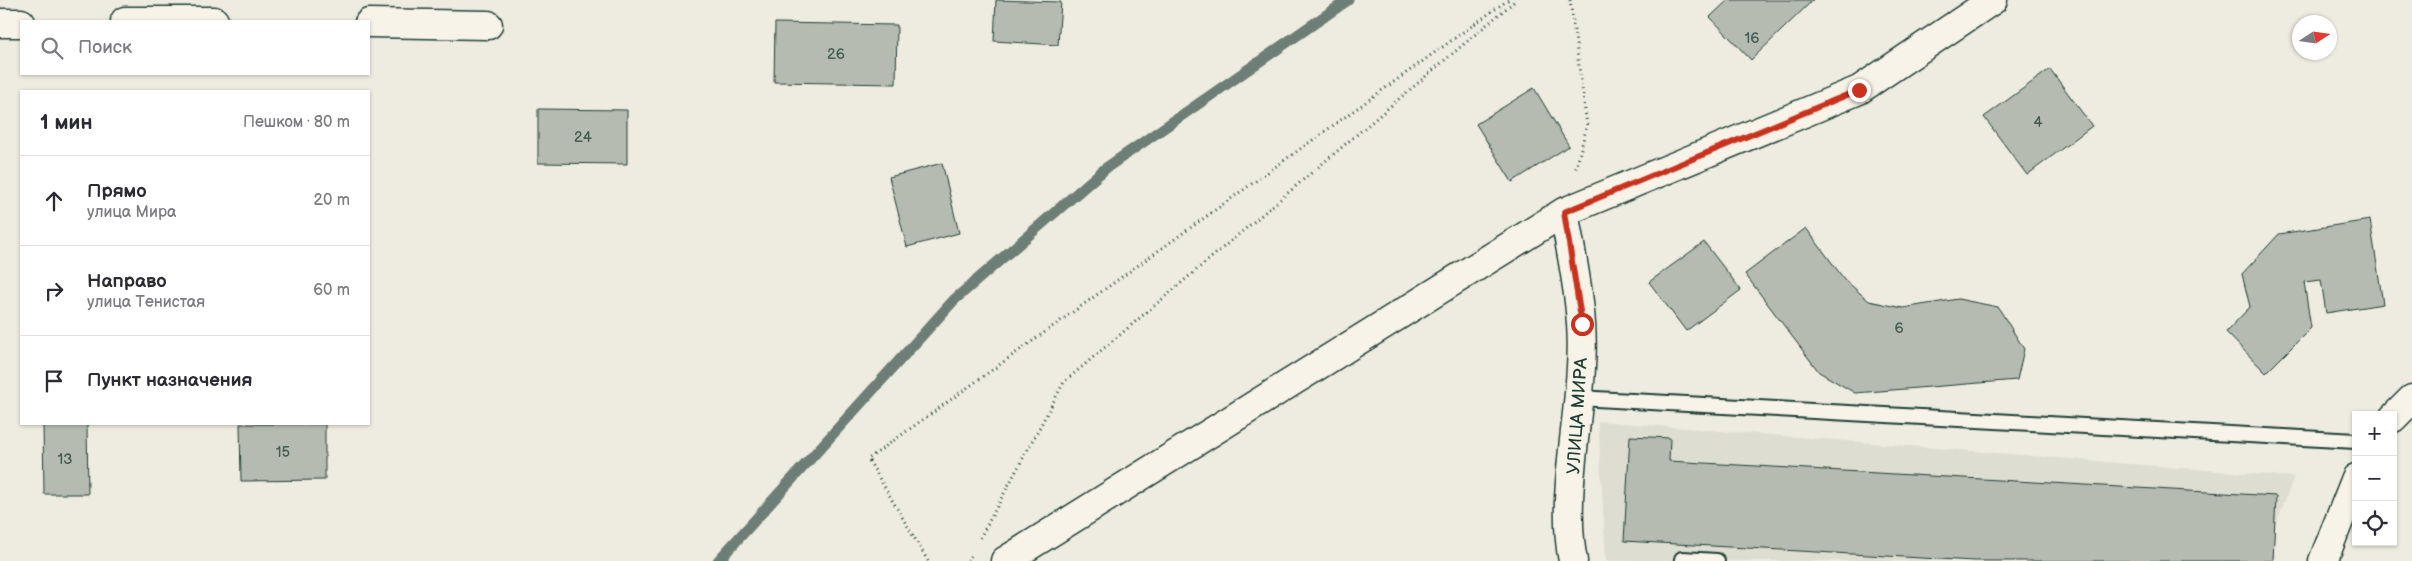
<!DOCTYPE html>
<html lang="ru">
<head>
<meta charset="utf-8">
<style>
	body { margin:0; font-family:"Balsamiq Sans",sans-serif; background:#f7f7f7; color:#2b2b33 }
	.controls { position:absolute; right:15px; bottom:15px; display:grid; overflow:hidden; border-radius:0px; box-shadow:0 1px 4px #0004 }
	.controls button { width:45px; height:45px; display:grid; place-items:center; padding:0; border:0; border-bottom:1px solid #e1e1e2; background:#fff; color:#2b2b33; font:25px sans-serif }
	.compass { position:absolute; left:2292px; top:15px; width:45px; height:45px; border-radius:50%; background:#fff; box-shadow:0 1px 4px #0004; rotate:78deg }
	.stop { position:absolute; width:15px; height:15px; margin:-11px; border:4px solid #c8321e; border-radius:50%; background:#fff }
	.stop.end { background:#c8321e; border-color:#fff; box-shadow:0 1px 5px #0008 }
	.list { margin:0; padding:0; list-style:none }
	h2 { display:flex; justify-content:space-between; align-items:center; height:65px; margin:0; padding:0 20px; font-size:21px }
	h2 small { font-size:16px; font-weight:400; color:#7c7c81 }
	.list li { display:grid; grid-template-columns:32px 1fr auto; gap:15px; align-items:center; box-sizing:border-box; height:90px; padding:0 20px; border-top:1px solid #e1e1e2 }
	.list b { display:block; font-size:19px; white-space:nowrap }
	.list p { margin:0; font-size:16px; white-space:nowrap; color:#7c7c81 }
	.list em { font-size:16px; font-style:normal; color:#7c7c81 }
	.icon { flex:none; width:28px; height:28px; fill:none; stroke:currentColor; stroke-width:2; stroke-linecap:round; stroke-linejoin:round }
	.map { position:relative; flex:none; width:2412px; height:561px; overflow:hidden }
	.search { position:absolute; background:#fff; box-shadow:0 1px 4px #0004; left:20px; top:20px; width:350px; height:55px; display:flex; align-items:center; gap:12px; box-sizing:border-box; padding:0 18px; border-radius:0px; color:#7c7c81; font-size:19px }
	.panel { position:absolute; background:#fff; box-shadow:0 1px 4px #0004; left:20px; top:90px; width:350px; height:335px; border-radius:0px }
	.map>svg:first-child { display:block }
</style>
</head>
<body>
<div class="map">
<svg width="2412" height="561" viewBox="0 0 2412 561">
	<rect width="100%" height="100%" fill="#eeece1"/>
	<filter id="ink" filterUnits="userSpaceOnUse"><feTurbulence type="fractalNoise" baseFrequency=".02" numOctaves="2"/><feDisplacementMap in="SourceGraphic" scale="10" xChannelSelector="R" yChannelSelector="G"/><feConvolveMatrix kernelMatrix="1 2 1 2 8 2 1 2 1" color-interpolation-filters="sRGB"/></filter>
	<g filter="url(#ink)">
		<path fill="#ddddd2" d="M1598,421L2294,477L2262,561H1606Z"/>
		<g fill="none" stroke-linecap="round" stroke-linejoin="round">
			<path stroke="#6c7e74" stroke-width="11" d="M718,561L954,300L1106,168L1348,0"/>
		</g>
		<g fill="#b5bbb0" stroke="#1f3d34">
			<path d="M996,0L1061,2L1058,45L994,41Z"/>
			<path d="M1728,0H1813L1751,60L1710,17Z"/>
			<path d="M775,23L897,25L896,84L774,82Z"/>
			<path d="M2050,69L2092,126L2027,175L1984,117Z"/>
			<path d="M1534,88L1569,146L1512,182L1476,124Z"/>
			<path d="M538,109L627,110V164L538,163Z"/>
			<path d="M942,163L959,233L907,247L889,177Z"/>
			<path d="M2370,220L2383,304L2326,313L2321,280L2304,282L2311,328L2266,373L2226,332L2250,307L2242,274L2279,234Z"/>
			<path d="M1806,228L1844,279L1869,301L1903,308L1958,299L1998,307L2024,349L2017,380L1855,393L1819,372L1745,274Z"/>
			<path d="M1704,242L1741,290L1686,331L1649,282Z"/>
			<path d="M43,424H87L88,494H44Z"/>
			<path d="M240,424H325V480L241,481Z"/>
			<path d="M1630,436L1670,438L1669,461L2276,496L2273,561H1974L1624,541Z"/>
		</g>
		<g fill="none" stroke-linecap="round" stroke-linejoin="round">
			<defs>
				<g id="lane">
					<path d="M1578,398L2356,441"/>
					<path d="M1682,559L1717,561"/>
				</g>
				<g id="street">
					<path d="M125,21H214"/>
					<path d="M0,23H21"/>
					<path d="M369,23L488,25"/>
					<path d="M1564,212C1573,264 1585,315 1581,367C1578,429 1561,501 1573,561"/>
					<path d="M2393,418L2412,399"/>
					<path d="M1005,561L1564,212L1859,90L1993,0"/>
					<path d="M2323,561L2356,478"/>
				</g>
			</defs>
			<use href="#lane" stroke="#1f3d34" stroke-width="18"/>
			<use href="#street" stroke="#1f3d34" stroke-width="31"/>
			<g stroke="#1f3d34" stroke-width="3" stroke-dasharray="1 4" stroke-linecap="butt">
				<path d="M1570,0L1587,125L1575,172"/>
				<path d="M980,538L1064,382L1516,0"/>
				<path d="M928,561L868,459L1508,0"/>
				<path d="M968,561L972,553"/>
			</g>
			<use href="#lane" stroke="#f7f3e8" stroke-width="14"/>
			<use href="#street" stroke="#f7f3e8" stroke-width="28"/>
		</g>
	</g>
	<g fill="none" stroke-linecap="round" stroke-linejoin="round" filter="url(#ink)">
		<path stroke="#c8321e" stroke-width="6" d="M1582,324L1564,212L1859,90"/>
	</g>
	<g text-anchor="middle" stroke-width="5" stroke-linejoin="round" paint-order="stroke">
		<g font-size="15" fill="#445c53">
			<text x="1752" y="43">16</text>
			<text x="836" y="59">26</text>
			<text x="2038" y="127">4</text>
			<text x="583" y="142">24</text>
			<text x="1899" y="333">6</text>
			<text x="283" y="457">15</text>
			<text x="65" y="464">13</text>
		</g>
		<g font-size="18" fill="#1f3d34" stroke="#f7f3e8">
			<text transform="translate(1577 416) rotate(-86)" y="6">УЛИЦА МИРА</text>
		</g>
	</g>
</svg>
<div class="controls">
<button>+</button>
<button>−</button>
<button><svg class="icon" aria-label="locate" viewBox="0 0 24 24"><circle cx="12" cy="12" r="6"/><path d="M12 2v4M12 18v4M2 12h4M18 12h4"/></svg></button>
</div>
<svg class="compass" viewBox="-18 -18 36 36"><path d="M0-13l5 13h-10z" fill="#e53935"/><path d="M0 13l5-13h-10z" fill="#7c7c81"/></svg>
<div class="stop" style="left:1582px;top:324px"></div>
<div class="stop end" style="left:1859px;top:90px"></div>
<div class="search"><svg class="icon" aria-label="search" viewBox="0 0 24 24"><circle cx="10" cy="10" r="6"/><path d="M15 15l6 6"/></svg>Поиск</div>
<section class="panel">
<h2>1 мин<small>Пешком · 80 m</small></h2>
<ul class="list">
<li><svg class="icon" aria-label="ahead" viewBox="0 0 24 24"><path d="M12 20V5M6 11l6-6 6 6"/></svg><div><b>Прямо</b><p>улица Мира</p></div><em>20 m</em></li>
<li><svg class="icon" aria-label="right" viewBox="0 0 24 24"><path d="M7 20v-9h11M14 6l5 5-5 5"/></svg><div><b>Направо</b><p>улица Тенистая</p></div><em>60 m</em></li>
<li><svg class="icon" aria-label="arrive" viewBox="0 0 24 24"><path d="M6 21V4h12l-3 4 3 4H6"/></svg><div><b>Пункт назначения</b></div></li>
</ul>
</section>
</div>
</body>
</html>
